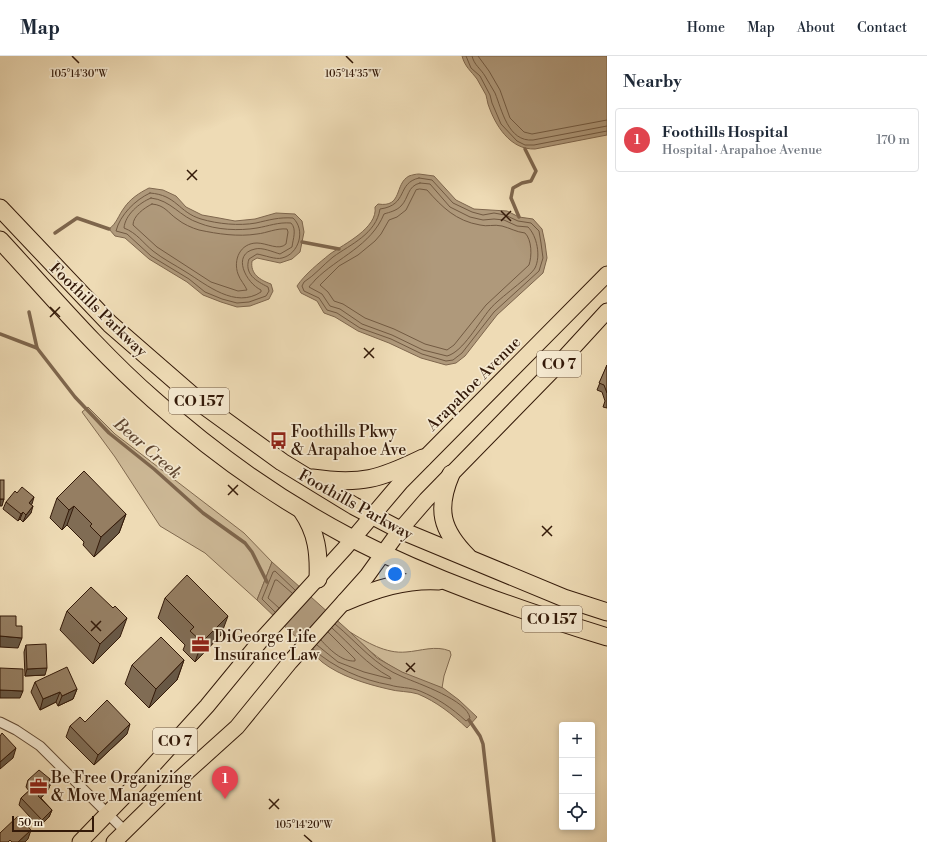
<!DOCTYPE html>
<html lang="en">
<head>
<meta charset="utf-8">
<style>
	body { margin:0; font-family:"Libre Bodoni",serif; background:#f2f2f3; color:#1f2937 }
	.controls { position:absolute; right:12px; bottom:12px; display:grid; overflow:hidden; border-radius:4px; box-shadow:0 2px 6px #0003 }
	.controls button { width:36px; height:36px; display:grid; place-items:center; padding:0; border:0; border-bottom:1px solid #e0e1e3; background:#fff; color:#1f2937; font:20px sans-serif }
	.scale { position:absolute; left:12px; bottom:10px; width:82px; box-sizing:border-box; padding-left:4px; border:2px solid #341a09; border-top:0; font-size:11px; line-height:14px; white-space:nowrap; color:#341a09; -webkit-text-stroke:3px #f4e8cf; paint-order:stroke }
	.you { position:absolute; left:395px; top:518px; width:14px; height:14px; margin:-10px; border:3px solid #fff; border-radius:50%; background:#1a73e8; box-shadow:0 0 0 6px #1a73e833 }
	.badge { display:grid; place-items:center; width:26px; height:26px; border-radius:50%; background:#1a73e8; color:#fff; font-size:13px; font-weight:700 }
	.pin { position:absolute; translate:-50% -33px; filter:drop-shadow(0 1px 2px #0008) }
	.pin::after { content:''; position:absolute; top:21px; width:14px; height:12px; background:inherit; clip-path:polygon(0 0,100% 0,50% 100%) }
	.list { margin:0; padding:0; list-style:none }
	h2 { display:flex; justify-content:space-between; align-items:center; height:52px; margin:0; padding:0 16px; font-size:17px }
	h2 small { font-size:13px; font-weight:400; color:#747a83 }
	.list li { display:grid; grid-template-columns:26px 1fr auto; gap:12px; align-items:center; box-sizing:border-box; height:64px; margin:0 8px 8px; padding:0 8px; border:1px solid #e0e1e3; border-radius:4px }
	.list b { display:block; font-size:15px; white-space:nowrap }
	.list p { margin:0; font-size:13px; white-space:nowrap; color:#747a83 }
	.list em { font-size:13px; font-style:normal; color:#747a83 }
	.icon { flex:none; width:22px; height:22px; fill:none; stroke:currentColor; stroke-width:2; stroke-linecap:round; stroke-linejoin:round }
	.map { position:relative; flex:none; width:607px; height:786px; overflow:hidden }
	header { display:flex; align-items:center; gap:24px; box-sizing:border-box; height:56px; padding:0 20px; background:#fff; border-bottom:1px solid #e0e1e3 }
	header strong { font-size:19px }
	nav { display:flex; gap:22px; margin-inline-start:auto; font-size:14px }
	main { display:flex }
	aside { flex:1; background:#fff }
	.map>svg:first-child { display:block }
</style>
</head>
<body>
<header>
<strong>Map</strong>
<nav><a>Home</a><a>Map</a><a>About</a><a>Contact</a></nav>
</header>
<main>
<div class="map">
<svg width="607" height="786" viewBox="0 0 607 786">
	<rect width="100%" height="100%" fill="#eedbb5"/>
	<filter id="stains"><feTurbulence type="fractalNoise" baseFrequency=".005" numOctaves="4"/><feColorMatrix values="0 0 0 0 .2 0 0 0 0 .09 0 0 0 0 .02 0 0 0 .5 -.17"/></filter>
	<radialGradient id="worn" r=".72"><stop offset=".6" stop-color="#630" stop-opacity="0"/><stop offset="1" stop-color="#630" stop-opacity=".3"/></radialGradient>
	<g fill="#ceba98" stroke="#816a50">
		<path d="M88,351L115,378L244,477L272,506L257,544L205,497L160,470L115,401L82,356Z"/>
		<path d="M350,576C366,586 386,598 406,596C421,595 435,589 450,595L451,599L444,620L442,632C401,619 380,607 350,576Z"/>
	</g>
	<g fill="#af997b" stroke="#7e664d">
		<path d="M462,0H607V79L535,93C510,94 495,69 488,48C487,45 487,42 486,39C483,34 480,28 477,23C471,15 465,11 462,0Z"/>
		<path d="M419,118L434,120L456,144L474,153L507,155L519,161L533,163L542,173L545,187L547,202L543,217L497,259L465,300L456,307L446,309L421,302L389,287L358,275L335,261L324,257L317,245L301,237L297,230C305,218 319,207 330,198C344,188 378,172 375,151L378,148C403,152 394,128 409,120C412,119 416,118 419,118Z"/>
		<path d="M149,132L163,134L176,140L186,151L202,159L219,162L235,165L255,163L276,157L295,158L302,165L304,176L300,196L292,203L280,207L257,202L252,205C250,218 260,224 271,228L273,235L269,243L250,250L237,251L221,246L203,239L187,226L149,203L125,182L115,180L109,173C117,167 118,160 124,152C130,143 139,137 149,132Z"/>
		<path d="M272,506L350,576L377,602L402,616L443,632L459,644L477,661L467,672C452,658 437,646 418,638C409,635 398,636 388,633C366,628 340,620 322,606L257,544Z"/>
	</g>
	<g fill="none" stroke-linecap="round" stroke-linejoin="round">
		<g stroke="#725a42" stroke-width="1">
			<path d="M466,0L471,12L480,20L490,39L492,47L501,68L517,85L525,89H534L607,75"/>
			<path d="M472,0C474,9 481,13 485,20C488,26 492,31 495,37C502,54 508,86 533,84L607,70"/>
			<path d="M478,0L489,15L500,34L510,62L524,76L532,78L607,64"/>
			<path d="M419,122L432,124L453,147L472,156L483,159L494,157L505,159L518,165L531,167L539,175L541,187L543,202L539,215L494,256L462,297L453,304L446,305L422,298L391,283L360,272L337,257L327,254L319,242L304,235L302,230L304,226C315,219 323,209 333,201C351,188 376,178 380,153C409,149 396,127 419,122Z"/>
			<path d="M420,127L430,128L450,151L470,161L483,164L494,163L504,164L517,170L528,171C537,180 541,200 535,212C530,221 499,242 490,253C479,266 463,296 447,300L423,294L392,279L362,268L340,253L330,250L322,238L309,231C311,228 313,227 315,224C338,201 371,190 384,158C390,156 396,155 401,150C409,142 407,130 420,127Z"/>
			<path d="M420,133L427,134C442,151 456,165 480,169C487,171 494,168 502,170C510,172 516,176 525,177C532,184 532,200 529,209L486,249L454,289L447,294L425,288L394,273L365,262L343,248L334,245L328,236L320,229L339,210L358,199L375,185L381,178L389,164L397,161L406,154L416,134Z"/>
			<path d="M150,137C177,139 178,156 201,163C218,168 239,170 256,167C269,164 279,161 293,162C306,174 299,198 282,202C276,204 264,199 257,198L249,203C244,218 256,225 268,231L269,235L266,240L249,246L237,247L222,243L205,236L189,223L151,200L127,178L116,175C120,159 135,144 150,137Z"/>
			<path d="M151,142C171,144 180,161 199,167C216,174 239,175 257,172C269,170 278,166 291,167C297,173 293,183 292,191L280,198C273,196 262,191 255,193C231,198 246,227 261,234V236C235,253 207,229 186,216C175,209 163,203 153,195C143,187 137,177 124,172C125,159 139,147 151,142Z"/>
			<path d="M152,148C165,149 168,157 177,163C183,168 192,172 199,174C218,178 238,181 257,178C267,177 276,172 287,173L288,176L286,188C279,195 267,187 257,187C240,187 233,204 238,218C240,224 245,229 247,234L238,235L211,226L157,191L133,169C133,160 144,152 152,148Z"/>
			<path d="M279,552L268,542L275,524H277L292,537"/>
			<path d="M275,556L262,543L273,516L275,515L295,534"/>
			<path d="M321,584C329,593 342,606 355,605V603L328,576"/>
			<path d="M317,589L338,606L364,616L391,623L390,621C367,609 351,589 332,572"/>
			<path d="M313,593C334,612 362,624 390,629C399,632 410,631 420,635C437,642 452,652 466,665L470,662C467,644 419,628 403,621C375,610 358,587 335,568"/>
		</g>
		<g stroke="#7e664d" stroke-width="3.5">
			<path d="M519,161L511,142L513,132L522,127L531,125L536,115L525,93"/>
			<path d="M55,177L77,162L109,173"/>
			<path d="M302,186L339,193"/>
			<path d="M29,256L37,292"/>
			<path d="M0,278L37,292L75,341L109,377L154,413L203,457L245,487L252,496L267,526"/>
			<path d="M469,664L480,680L483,688L494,786"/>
		</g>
		<defs>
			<path id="street" d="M0,666L16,674L40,690L125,775"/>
			<g id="primary">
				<path d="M80,786L139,725L207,650L262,583L345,492L401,426L607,218"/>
				<path d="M114,786L166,735L237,671L290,606L367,520L400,474L426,444L551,316L607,255"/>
			</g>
			<g id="highway">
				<path d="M0,152L110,268L202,348L282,406L354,450L400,474L564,542L607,556"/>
				<path d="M0,184C50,238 98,295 154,344C213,397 281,445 351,482C433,524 520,554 607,581"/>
				<path d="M451,418C436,453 441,474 468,501"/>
				<path d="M312,422C361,429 380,423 423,402"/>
				<path d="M302,455C317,477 319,497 318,523"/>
				<path d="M345,546C376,533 405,523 439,525"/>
			</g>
		</defs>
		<use href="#street" stroke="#624a34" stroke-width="11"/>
		<use href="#primary" stroke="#341a09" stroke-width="17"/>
		<use href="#highway" stroke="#341a09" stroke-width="19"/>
		<use href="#street" stroke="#f4e8cf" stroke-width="9"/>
		<use href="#primary" stroke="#eedbb5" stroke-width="15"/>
		<use href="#highway" stroke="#eedbb5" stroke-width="17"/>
	</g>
	<g fill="#806c54" stroke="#341a09">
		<path d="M607,309V352L603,351L605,345L602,336L597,334Z"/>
		<path d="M57,442L126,458L119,477L94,501L83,489L84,486L67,469L62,474L50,462Z"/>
		<path d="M6,446L31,449V457L23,466L20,463L18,465L3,453Z"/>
		<path d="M165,542L221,579L195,606L183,594L185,589L158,562Z"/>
		<path d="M67,555L120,581L93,608L60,574Z"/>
		<path d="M26,589L45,619L25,620L24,596Z"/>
		<path d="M184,604L177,624L149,652L125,628L132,609Z"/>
		<path d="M35,626L77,633L73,643L58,650L56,646L40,654L31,636Z"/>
		<path d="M85,666L127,678L94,709L66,681L70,670Z"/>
		<path d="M28,724L49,726L51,727L48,734L41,742L52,754L49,761L39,771L19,749L21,742L29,735L26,731Z"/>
	</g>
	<g fill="#685845" stroke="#341a09">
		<path d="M34,441L32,448L27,454L29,447Z"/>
		<path d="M0,443H4L2,450H0Z"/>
		<path d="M33,450L31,457L23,466L26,459Z"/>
		<path d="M74,450L67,469L62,474L69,454Z"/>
		<path d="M23,456L20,463L18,465L21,458Z"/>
		<path d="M126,458L119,477L94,501L101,481Z"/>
		<path d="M228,560L221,579L195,606L202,586Z"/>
		<path d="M127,562L120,581L93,608L100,588Z"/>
		<path d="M0,580L22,582L18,592L0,591Z"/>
		<path d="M184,604L177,624L149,652L156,633Z"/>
		<path d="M47,612L45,619L25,620L27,613Z"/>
		<path d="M77,633L73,643L58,650L62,640Z"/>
		<path d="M0,634L23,635L20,642H0Z"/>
		<path d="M60,636L56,646L40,654L43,643Z"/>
		<path d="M130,668L127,678L94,709L98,699Z"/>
		<path d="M16,692L13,702L0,713V706Z"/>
		<path d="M50,723L48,730L51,727L48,734L36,747L38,740Z"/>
		<path d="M52,754L49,761L39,771L42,764Z"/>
		<path d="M31,774L28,783L25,786H18Z"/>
	</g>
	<g fill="#957e62" stroke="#341a09">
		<path d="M607,309V337L604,329L599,327Z"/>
		<path d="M84,415L126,458L101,481L90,470L92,468L74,450L69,454L57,442Z"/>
		<rect x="0" y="424" width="4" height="19"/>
		<path d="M22,431L34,441L29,447L33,450L26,459L23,456L21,458L6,446L15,435L17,437Z"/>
		<path d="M187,519L228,560L202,586L190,575L194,571L165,542Z"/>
		<path d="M91,531L113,552L115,550L127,562L100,588L67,555Z"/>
		<path d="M0,560H16V570H22V582L0,580Z"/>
		<path d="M161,581L184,604L156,633L132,609Z"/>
		<path d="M46,588L47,612L27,613L26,589Z"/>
		<path d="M67,611L77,633L62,640L60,636L43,643L35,626Z"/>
		<path d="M0,612L23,613V635L0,634Z"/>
		<path d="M107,644L130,668L98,699L70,670L80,661L85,666Z"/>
		<path d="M2,677L16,692L0,706V680Z"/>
		<path d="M39,714L50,723L49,725L51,727L38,740L52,754L42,764L21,742L33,731L28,724Z"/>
		<path d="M18,760L31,774L18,786H12L10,784L8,786H0V777Z"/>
	</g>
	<path fill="none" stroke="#341a09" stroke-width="1.5" d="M72,0L79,7M346,0L353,7M187,114L197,124M187,124L197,114M501,155L511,165M501,165L511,155M50,251L60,261M50,261L60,251M364,292L374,302M364,302L374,292M228,429L238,439M228,439L238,429M542,470L552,480M542,480L552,470M91,565L101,575M91,575L101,565M406,607L415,616M406,616L415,607M269,743L279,753M269,753L279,743M304,779L312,786"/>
	<defs>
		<symbol id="bus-bare" viewBox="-9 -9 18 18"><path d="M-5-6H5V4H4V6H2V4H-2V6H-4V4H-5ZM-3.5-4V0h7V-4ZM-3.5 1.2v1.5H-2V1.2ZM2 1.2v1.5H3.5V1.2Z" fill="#8f2418" stroke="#f4e8cf" stroke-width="2.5" paint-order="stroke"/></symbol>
		<symbol id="office-bare" viewBox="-9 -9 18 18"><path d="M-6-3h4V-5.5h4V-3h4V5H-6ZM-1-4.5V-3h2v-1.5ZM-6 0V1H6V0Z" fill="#8f2418" stroke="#f4e8cf" stroke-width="2.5" paint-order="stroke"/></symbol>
	</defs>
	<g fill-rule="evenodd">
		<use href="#bus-bare" x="266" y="372" width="25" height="25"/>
		<use href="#office-bare" x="188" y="576" width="25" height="25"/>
		<use href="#office-bare" x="26" y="718" width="25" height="25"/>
	</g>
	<g text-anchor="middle" stroke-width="3.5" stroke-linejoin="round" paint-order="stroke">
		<g fill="#f4e8cf" stroke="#6e5844" stroke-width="1">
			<rect x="537" y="295" width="44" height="26" rx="3"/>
			<rect x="169" y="332" width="60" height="26" rx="3"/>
			<rect x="522" y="550" width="60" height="26" rx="3"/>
			<rect x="153" y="672" width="44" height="26" rx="3"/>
		</g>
		<g font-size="15" font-weight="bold" fill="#341a09">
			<text x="559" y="313">CO 7</text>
			<text x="199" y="350">CO 157</text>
			<text x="552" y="568">CO 157</text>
			<text x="175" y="690">CO 7</text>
		</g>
		<g font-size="16" fill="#341a09" stroke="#f4e8cf">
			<text transform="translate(99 253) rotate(44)" y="6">Foothills Parkway</text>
			<text transform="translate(473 327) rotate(-45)" y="6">Arapahoe Avenue</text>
			<text transform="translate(356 448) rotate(29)" y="6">Foothills Parkway</text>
		</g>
		<g font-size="16" fill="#341a09" stroke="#f4e8cf" text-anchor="start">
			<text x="291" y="381">Foothills Pkwy<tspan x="291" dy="18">&amp; Arapahoe Ave</tspan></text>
			<text x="214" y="586">DiGeorge Life<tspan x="214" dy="18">Insurance Law</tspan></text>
			<text x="51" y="727">Be Free Organizing<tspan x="51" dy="18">&amp; Move Management</tspan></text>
		</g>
		<g font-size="17" font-style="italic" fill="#5f4631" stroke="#f4e8cf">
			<text transform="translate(148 392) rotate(41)" y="6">Bear Creek</text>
		</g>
	</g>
	<g font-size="10" text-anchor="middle" fill="#341a09" stroke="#f4e8cf" stroke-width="3.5" stroke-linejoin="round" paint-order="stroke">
		<text x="79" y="21">105°14'30"W</text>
		<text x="353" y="21">105°14'35"W</text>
		<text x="304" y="772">105°14'20"W</text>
	</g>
	<rect width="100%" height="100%" filter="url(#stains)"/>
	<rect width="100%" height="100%" fill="url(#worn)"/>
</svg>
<div class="controls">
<button>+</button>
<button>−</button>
<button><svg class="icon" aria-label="locate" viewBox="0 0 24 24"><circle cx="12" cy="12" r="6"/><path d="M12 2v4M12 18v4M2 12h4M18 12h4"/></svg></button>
</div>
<div class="scale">50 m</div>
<div class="you"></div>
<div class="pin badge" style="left:225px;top:743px;background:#e0444e">1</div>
</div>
<aside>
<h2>Nearby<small></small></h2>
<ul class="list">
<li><span class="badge" style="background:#e0444e">1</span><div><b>Foothills Hospital</b><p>Hospital · Arapahoe Avenue</p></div><em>170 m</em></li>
</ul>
</aside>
</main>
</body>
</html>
